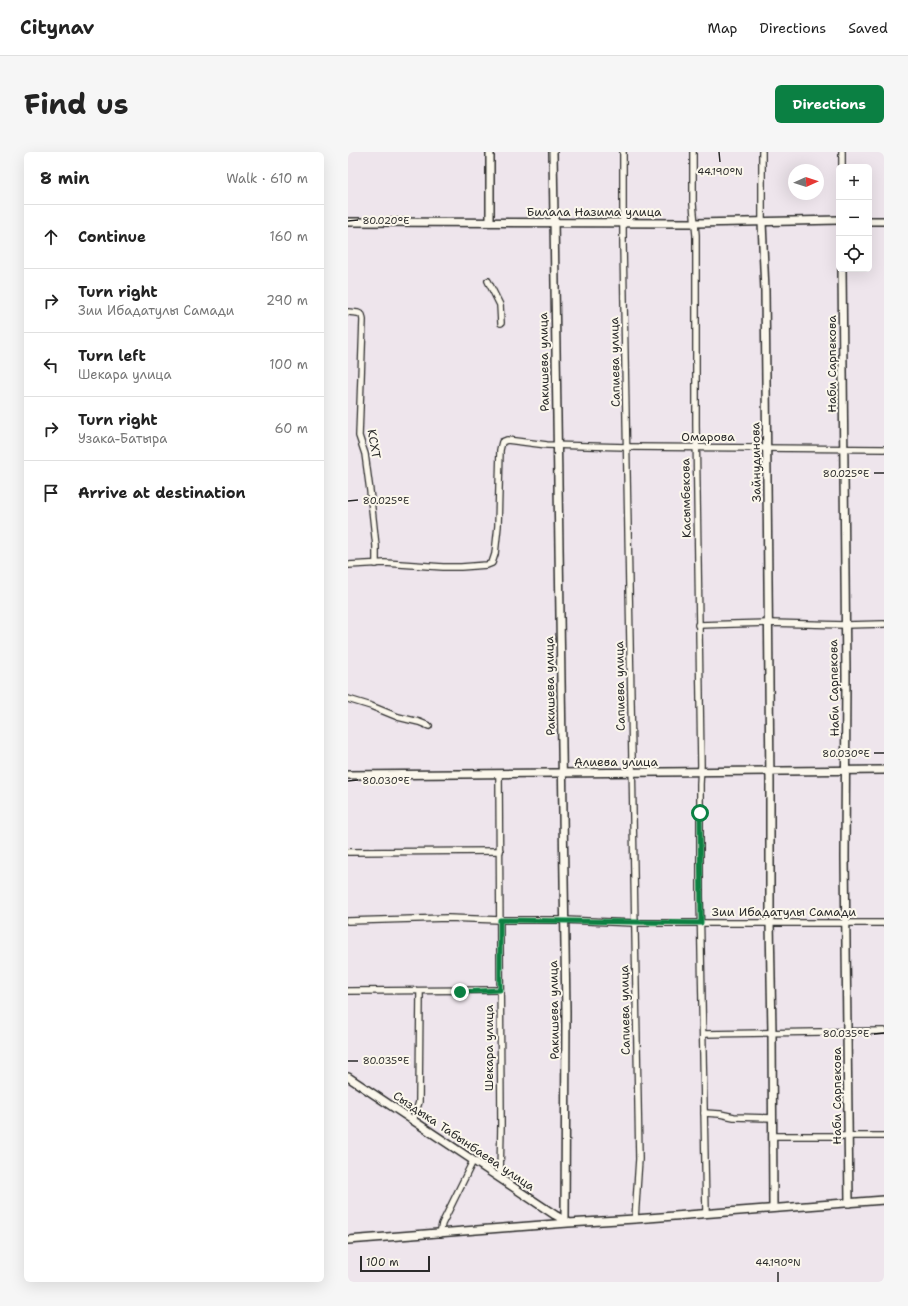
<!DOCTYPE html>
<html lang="en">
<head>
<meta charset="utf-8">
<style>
	body { margin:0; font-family:"Shantell Sans",sans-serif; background:#f6f6f6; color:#222 }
	.controls { position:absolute; right:12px; top:12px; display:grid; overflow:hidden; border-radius:6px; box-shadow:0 4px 16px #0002 }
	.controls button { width:36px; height:36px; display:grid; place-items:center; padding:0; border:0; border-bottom:1px solid #e0e0e0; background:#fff; color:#222; font:20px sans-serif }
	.compass { position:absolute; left:440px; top:12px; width:36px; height:36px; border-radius:50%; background:#fff; box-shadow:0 4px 16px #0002; rotate:87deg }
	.scale { position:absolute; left:12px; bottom:10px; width:70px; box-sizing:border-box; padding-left:4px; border:2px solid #2b2b2b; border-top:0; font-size:11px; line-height:14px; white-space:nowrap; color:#2b2b2b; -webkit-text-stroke:3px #fbf7ec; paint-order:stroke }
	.stop { position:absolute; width:12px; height:12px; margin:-9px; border:3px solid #0b8043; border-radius:50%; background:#fff }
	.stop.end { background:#0b8043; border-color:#fff; box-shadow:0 1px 4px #0008 }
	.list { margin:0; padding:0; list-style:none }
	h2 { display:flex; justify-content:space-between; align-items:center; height:52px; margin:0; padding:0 16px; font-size:17px }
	h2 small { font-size:13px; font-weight:400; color:#767676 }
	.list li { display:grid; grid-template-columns:26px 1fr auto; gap:12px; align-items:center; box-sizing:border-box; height:64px; padding:0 16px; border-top:1px solid #e0e0e0 }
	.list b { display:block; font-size:15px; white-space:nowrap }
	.list p { margin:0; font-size:13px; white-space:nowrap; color:#767676 }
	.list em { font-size:13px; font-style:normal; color:#767676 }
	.icon { flex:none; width:22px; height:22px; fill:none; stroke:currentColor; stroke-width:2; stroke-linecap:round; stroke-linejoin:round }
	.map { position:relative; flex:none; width:536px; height:1130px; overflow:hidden; border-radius:6px }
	header { display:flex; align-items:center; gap:24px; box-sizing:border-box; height:56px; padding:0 20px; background:#fff; border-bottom:1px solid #e0e0e0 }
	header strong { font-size:19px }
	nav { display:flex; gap:22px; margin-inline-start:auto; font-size:14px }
	.intro { display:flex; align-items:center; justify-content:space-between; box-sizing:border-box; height:96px; padding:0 24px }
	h1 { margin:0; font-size:28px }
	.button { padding:10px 18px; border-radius:6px; background:#0b8043; color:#fff; font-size:14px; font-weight:700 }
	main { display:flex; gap:24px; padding:0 24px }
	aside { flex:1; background:#fff; border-radius:6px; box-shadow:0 4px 16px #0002 }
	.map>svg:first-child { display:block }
</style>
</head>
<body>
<header>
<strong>Citynav</strong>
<nav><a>Map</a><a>Directions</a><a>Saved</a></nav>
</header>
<div class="intro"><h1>Find us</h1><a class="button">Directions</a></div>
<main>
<aside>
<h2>8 min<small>Walk · 610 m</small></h2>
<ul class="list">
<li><svg class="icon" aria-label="ahead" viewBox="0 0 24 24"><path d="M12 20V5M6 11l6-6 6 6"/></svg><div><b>Continue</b></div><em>160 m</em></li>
<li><svg class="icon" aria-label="right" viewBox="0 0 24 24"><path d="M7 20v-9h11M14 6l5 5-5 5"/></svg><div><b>Turn right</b><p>Зии Ибадатулы Самади</p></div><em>290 m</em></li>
<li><svg class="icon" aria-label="left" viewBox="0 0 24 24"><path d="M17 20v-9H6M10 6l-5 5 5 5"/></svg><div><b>Turn left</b><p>Шекара улица</p></div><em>100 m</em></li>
<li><svg class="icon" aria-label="right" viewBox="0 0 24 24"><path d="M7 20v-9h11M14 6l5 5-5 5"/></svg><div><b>Turn right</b><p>Узака-Батыра</p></div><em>60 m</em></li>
<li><svg class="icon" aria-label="arrive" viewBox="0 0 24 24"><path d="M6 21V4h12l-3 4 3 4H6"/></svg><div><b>Arrive at destination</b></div></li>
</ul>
</aside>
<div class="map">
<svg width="536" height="1130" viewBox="0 0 536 1130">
	<rect width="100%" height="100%" fill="#eee5ec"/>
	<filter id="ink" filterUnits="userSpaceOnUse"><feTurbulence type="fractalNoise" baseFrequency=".025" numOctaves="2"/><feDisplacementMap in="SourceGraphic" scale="8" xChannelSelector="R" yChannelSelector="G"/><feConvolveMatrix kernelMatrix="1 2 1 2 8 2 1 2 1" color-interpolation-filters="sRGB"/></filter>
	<g filter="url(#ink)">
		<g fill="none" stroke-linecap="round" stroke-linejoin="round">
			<defs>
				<g id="minor">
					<path d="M275,0V92L291,1007L287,1067"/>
					<path d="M345,0V52L348,83V273L353,613L352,632V744L358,1061"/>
					<path d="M414,0V70"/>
					<path d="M494,0V15"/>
					<path d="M140,129L152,153L153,171"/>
					<path d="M0,160L10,161L14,163L15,168L11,284L17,302L22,339L28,394V412"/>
					<path d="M0,413L37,411L95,415H113L139,413L144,411L147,402L150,374L152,298L154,290L159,288L199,293L279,295L536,297"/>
					<path d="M350,473L421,471L497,473L536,472"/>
					<path d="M0,547L23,554L50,565L71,570L81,574"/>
					<path d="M151,622L153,972L152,1026"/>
					<path d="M0,700L152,699"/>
					<path d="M0,769L100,766L152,768H216L286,771H536"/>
					<path d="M0,839L152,838"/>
					<path d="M355,882L536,879"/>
					<path d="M356,961L372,962L386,965L425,966"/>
					<path d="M65,969L71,950L72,840"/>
					<path d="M425,984H536"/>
					<path d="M92,1082L94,1072L125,1009"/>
				</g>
				<g id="tertiary">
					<path d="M142,0V70"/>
					<path d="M205,0L218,860L217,1068"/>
					<path d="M521,69H536"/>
					<path d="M0,70L347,71L491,68"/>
					<path d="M414,70L417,139L418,229L422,630V770L424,881L425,1056"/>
					<path d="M494,117L498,523L497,706L501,1051"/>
					<path d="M0,623L536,618"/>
					<path d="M0,925L207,1063L220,1070"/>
					<path d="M0,1088L220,1071L287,1067L536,1048"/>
				</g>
			</defs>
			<use href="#minor" stroke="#2b2b2b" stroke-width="8"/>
			<use href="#tertiary" stroke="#2b2b2b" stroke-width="10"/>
			<use href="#minor" stroke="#fbf7ec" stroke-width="5.5"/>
			<use href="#tertiary" stroke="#fbf7ec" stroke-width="7"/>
		</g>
	</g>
	<g fill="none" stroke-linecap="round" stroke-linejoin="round" filter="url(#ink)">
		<path stroke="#0b8043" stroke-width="5" d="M112,840L152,838V768L353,771L352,661"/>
	</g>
	<path fill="none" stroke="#2b2b2b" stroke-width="1.5" d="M371,0L372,10M0,69L10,68M526,321H536M0,349L10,348M526,601H536M0,629L10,628M526,882L536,881M0,909H10M430,1120V1130"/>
	<g text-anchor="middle" stroke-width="4" stroke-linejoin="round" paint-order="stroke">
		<g font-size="12" fill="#2b2b2b" stroke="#fbf7ec">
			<text x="246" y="64">Билала Назима улица</text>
			<text transform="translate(196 210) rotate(-91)" y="4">Ракишева улица</text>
			<text transform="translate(267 210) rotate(-91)" y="4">Сапиева улица</text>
			<text transform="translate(484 212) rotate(-90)" y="4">Наби Сарпекова</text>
			<text x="360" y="289">Омарова</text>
			<text transform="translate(26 292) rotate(80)" y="4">КСХТ</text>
			<text transform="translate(408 310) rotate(-91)" y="4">Зайнудинова</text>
			<text transform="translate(338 346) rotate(-91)" y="4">Касымбекова</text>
			<text transform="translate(202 534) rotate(-91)" y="4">Ракишева улица</text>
			<text transform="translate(272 534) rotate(-91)" y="4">Сапиева улица</text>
			<text transform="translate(486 536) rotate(-91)" y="4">Наби Сарпекова</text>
			<text x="268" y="614">Алиева улица</text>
			<text x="436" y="764">Зии Ибадатулы Самади</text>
			<text transform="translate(206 858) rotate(-91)" y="4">Ракишева улица</text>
			<text transform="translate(277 858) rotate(-91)" y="4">Сапиева улица</text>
			<text transform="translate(141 896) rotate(-90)" y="4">Шекара улица</text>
			<text transform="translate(489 944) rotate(-90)" y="4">Наби Сарпекова</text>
			<text transform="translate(116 989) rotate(34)" y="4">Сыздыка Табынбаева улица</text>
		</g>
	</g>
	<g font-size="10" text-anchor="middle" fill="#2b2b2b" stroke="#fbf7ec" stroke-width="4" stroke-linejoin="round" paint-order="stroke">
		<text x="372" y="23">44.190°N</text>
		<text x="38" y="72">80.020°E</text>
		<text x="498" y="325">80.025°E</text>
		<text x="38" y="352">80.025°E</text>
		<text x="498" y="605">80.030°E</text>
		<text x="38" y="632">80.030°E</text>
		<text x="498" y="885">80.035°E</text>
		<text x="38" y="912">80.035°E</text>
		<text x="430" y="1114">44.190°N</text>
	</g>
</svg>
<div class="controls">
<button>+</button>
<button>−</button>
<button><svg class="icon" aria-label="locate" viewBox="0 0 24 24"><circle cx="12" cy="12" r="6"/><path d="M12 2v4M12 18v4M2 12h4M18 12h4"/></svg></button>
</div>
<svg class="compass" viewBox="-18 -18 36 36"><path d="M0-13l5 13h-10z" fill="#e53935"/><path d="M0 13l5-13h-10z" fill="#767676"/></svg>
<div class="scale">100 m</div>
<div class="stop" style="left:352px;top:661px"></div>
<div class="stop end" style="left:112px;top:840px"></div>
</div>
</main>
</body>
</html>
